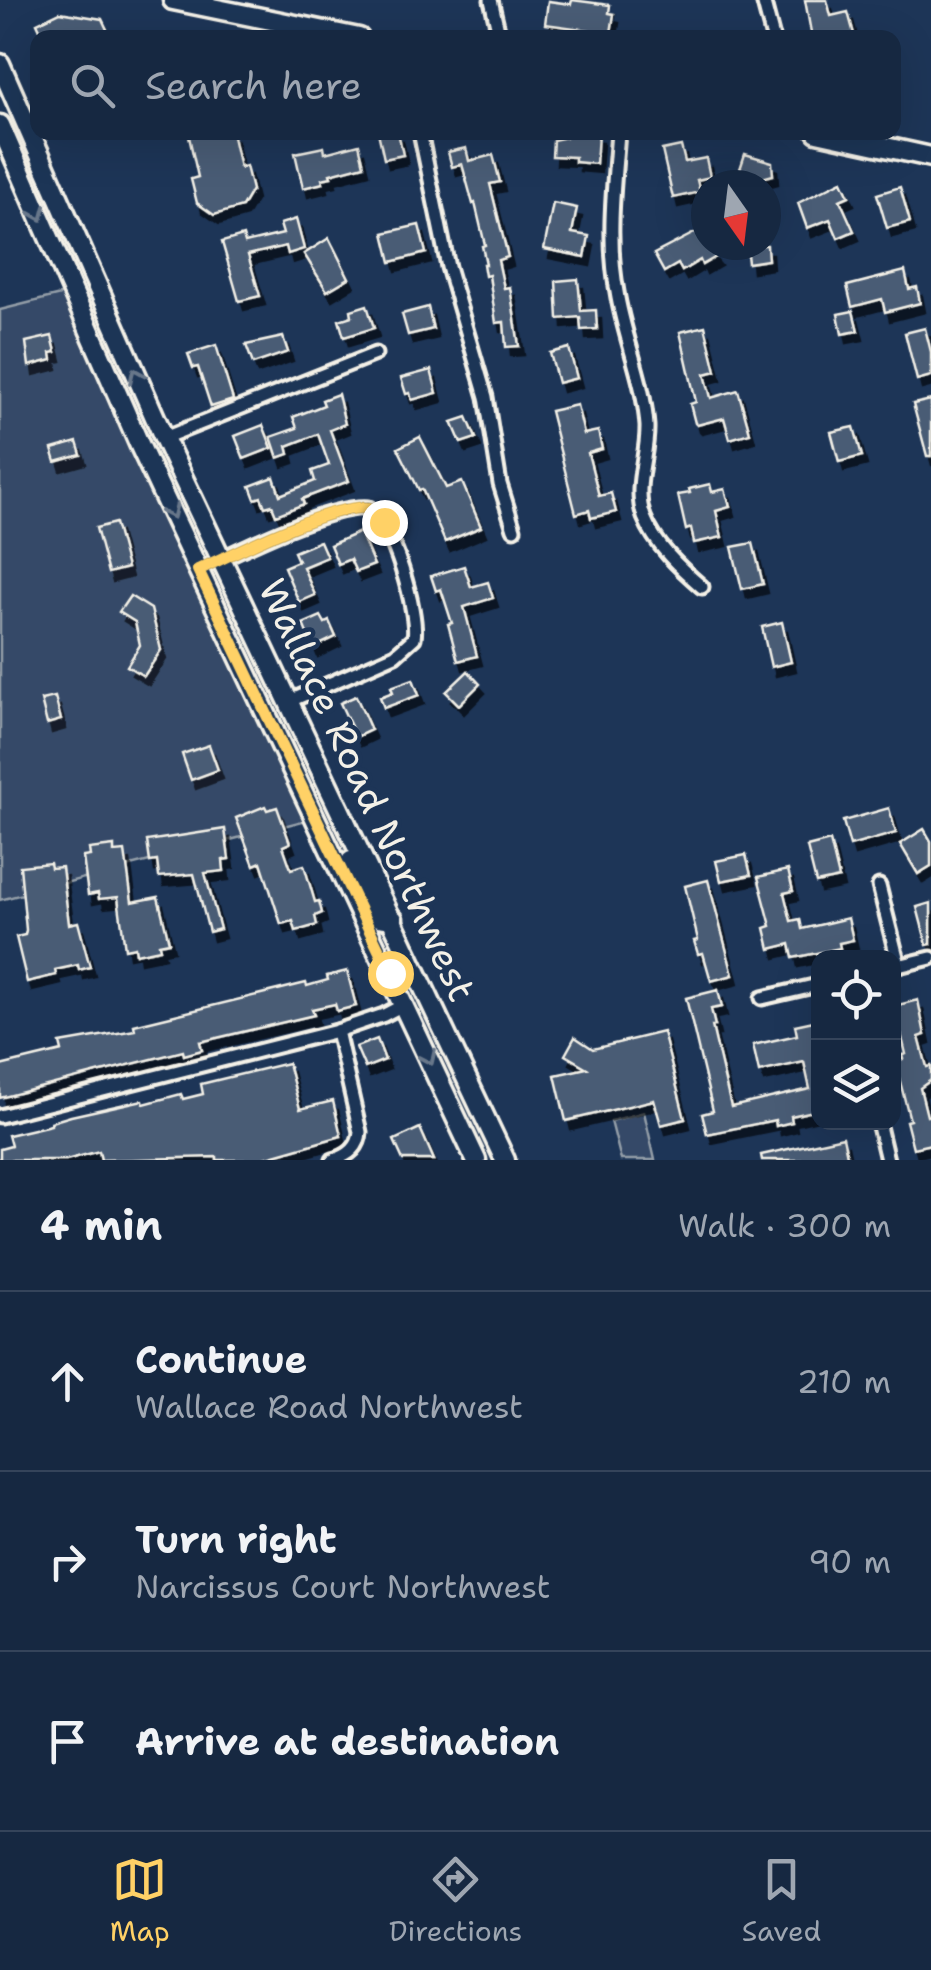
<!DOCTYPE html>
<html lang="en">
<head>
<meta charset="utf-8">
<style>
	body { margin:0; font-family:"Shantell Sans",sans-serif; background:#23344c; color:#f1f3f6 }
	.controls { position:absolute; right:30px; bottom:30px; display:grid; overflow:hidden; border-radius:20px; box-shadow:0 10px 40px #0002 }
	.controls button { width:90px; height:90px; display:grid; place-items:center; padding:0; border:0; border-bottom:2px solid #35445a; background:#162841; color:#f1f3f6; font:50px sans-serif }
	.compass { position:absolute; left:691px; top:170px; width:90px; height:90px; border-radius:50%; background:#162841; box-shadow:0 10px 40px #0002; rotate:166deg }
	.stop { position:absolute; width:30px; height:30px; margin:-22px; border:8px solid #ffd166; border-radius:50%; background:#fff }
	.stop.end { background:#ffd166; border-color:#fff; box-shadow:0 2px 10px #0008 }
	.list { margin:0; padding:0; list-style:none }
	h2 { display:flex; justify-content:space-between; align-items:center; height:130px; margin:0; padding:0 40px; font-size:42px }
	h2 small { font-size:32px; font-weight:400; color:#9ea6b1 }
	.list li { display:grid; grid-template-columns:65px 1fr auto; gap:30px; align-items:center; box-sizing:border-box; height:180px; padding:0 40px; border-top:2px solid #35445a }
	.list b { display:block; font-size:38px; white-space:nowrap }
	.list p { margin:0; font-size:32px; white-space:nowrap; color:#9ea6b1 }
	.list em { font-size:32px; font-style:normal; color:#9ea6b1 }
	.icon { flex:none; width:55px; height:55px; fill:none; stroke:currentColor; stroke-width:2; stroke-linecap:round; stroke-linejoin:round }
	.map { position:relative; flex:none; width:931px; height:1160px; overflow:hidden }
	.search { position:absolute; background:#162841; box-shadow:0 10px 40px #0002; left:30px; right:30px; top:30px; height:110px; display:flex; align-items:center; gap:25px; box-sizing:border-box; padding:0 35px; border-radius:20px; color:#9ea6b1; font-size:38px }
	.sheet { height:670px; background:#162841 }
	nav { display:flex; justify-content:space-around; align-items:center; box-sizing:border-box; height:140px; border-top:2px solid #35445a; background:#162841; font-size:28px; color:#9ea6b1 }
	nav a { display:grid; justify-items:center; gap:5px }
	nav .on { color:#ffd166 }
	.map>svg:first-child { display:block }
</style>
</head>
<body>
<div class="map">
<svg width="931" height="1160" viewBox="0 0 931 1160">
	<defs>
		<filter id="shadow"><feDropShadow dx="5" dy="9" stdDeviation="0" flood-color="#0009"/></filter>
	</defs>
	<rect width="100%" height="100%" fill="#1d3557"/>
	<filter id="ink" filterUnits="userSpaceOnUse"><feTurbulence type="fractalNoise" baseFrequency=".01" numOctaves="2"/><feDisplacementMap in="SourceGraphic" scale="20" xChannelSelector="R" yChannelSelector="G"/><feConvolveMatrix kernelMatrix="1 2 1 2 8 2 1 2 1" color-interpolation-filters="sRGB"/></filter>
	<g filter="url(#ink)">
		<g fill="#354a67" stroke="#949ea8" stroke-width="2.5">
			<path d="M68,293L322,816L0,900V310Z"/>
			<path d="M644,1112L655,1160H621L611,1121Z"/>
		</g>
		<g fill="#485b74" stroke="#f4f1e8" stroke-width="2.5" filter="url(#shadow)">
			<path d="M572,0L610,5L609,13L614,14L611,33L545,24L548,1L571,4Z"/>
			<path d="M805,0H827L831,16L848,12L855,38H812Z"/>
			<path d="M60,12L102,19L111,38H44L37,23Z"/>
			<path d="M188,132H232L240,168L246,166L252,190L242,207L214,215L197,203L191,179L198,177Z"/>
			<path d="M378,132H398L403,155L384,159Z"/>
			<path d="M567,133L598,134L596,164L575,162V157L552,156L553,140L567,137Z"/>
			<path d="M359,144L364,165L330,174L331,177L322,179L323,183L303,188L295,153L324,147L325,153Z"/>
			<path d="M681,146L685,162L706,158L710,177L697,180L700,192L673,198L662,150Z"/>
			<path d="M466,148L469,161L493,155L500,182L490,184L508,257L498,260L504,288L510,287L519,346L506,347L504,322L496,323L489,275L485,276L483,264H486L482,246L485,245L475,203L473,204L462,164L452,167L448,152Z"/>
			<path d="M745,154L772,162L773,175L759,179L739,172Z"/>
			<path d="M842,181L849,196L840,200L854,231L838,238L830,219L807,228L798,203Z"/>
			<path d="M900,187L910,222L887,228L877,194Z"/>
			<path d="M553,203L577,208L572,233L589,236L585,257L544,249Z"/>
			<path d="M296,219L304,249L288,254L286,246L248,255L260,296L239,301L222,242L243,236L245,243L283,234L280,224Z"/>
			<path d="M419,225L426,253L391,262L384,233Z"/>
			<path d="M706,227V245L716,257L702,265L700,260L682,271L678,264L664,272L654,254Z"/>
			<path d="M329,238L349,278L327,291L304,254Z"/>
			<path d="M746,245H767L768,260L748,263Z"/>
			<path d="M905,271L909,289L917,287L920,303L885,312L882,299L852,307L847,286Z"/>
			<path d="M578,279L581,311L596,310L597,329L581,330L580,317L558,319L556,281Z"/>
			<path d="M367,305L374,328L344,337L339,320L352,316L351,310Z"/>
			<path d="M428,307L433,329L408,335L402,314Z"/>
			<path d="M853,311L858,331L842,334L838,314Z"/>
			<path d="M705,326L716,371L705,374L711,398L738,390L750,433L730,439L724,418L697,425L695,423L690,404L696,402L680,332Z"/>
			<path d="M925,328L931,352V376L917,380L905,333Z"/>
			<path d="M52,336L56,352L51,353L52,360L29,366L26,342Z"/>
			<path d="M283,337L288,352L253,364L246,345Z"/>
			<path d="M216,345L233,400L211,407L198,367L193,368L188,354Z"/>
			<path d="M569,348L577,378L558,383L550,353Z"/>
			<path d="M431,370L437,393L412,400L410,393L406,394L401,378Z"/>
			<path d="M338,394L345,424L330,430L349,481L302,499L304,504L276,515L272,505L265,507L261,497L255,499L250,486L274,477L280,495L315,481L312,471L329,465L318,434L287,446L289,454L278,458L271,437L297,428L293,417L324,405L322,400Z"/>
			<path d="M931,400V456H927L913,404Z"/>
			<path d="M577,405L584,434L598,431L602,449L588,453L599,496L611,493L616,512L591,518L589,510L576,514L550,411Z"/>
			<path d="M467,417L476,438L461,443L452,422Z"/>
			<path d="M263,425L272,448L244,459L235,436Z"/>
			<path d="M854,427L862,456L839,462L831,432Z"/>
			<path d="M420,437L446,488L462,482L481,527L445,542L422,489L419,490L398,448Z"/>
			<path d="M77,442L81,455L56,462L52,449Z"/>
			<path d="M710,484L712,492L725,489L730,507L716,511L722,537L694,543L691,528L686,530L678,495L690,493L689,489Z"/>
			<path d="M115,523L127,568L108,573L96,528Z"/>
			<path d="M360,532L374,565L356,572L350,559L338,564L330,545Z"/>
			<path d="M320,541L327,557L303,567L315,595L299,602L284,567L298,561L294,552Z"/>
			<path d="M753,543L763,584L742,589L732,547Z"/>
			<path d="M464,566L471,587L488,582L493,598L464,607L477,656L458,661L448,624L452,623L441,589L436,591L431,576Z"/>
			<path d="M130,596L151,609L161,650L144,676L127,666L140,645L135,622L119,612Z"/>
			<path d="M321,616L325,623L329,621L336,637L313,648L303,624Z"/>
			<path d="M782,622L791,662L771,667L762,627Z"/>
			<path d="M468,671L480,684L459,705L446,692Z"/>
			<path d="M413,679L419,695L384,708L380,697L393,692L391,687Z"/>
			<path d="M356,696L371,730L356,737L340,703Z"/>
			<path d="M55,697L61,720L47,724L41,700Z"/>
			<path d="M209,745L218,770L191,780L182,754Z"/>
			<path d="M265,806L267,810L277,807L290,843L283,846L291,869L304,865L315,902L319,901L322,913L315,916L317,925L296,931L293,921L281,924L261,862L254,865L236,818Z"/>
			<path d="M889,808L896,833L850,846L843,821Z"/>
			<path d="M225,829L229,859L223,860L224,871L205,873L220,929L209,932L194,874L159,877L157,861L150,862L147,841Z"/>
			<path d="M924,829L931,841V866L918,874L900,844Z"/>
			<path d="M830,841L839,878L816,883L807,847Z"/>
			<path d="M114,846V852L125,851L132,902L158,897L169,942L159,944L160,949L136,954L135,947L125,949L118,897L99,899L98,893L88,895L83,857L90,856L89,849Z"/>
			<path d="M746,855L751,875L721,881L716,861Z"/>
			<path d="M50,863L51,868L62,867L69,924L78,922L90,967L79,970L78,965L55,970L56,975L27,982L16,937L25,935L26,930L20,866Z"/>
			<path d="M788,870L793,891L784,893L791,921L800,919L802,929L848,918L853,940L839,943L840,948L793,958L790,944L770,949L765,928L771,926L758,877Z"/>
			<path d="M708,880L733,975L711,981L703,953L698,954L694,941L698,940L685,886Z"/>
			<path d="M931,903V944L927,945L917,907Z"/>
			<path d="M347,971L356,1006L337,1011L335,1004L312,1009L314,1015L200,1042L202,1050L184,1055L183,1051L0,1098V1066L62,1051L60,1043L135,1030L134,1025L306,983L307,986L328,980L327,976Z"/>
			<path d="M718,990L722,1007L711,1009L715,1026H712L731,1107L810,1089L804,1062L759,1072L753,1045L797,1035L795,1025L818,1020V1110L791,1116L792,1122L776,1126L775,1120L707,1134L702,1114L713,1111L686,998Z"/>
			<path d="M918,1000L925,1035L919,1037L927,1067L931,1066V1080L920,1088L927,1116L931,1115V1144L913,1148L906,1121L910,1120L895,1062L903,1059L902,1055L906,1054L898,1021L894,1022V1006Z"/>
			<path d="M663,1032L685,1119L661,1125L654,1100L566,1121L555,1075L587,1068L565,1055L575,1037L593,1049Z"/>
			<path d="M377,1039L385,1060L365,1068L356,1047Z"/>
			<path d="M288,1063L300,1109L333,1101L341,1136L257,1160H217V1157L101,1160L99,1151L66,1160H0V1149L11,1146L8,1135L51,1125V1122L71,1116L143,1100L144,1104L181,1094L183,1099L203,1094L201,1084Z"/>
			<path d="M420,1128L434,1160H403L394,1140Z"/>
			<path d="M843,1137L848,1160H762L761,1155Z"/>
		</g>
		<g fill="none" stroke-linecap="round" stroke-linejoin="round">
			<defs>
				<g id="minor">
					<path d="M491,0L500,38"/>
					<path d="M763,0L773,38"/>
					<path d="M420,132L448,267L486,397L500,484L514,529"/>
					<path d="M618,132C614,186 607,239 617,292C624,337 644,381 647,426C648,457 633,486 644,517C655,545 680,568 702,587"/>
					<path d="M164,438L375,354"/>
					<path d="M198,570C235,552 331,504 369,508C392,521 419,614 414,638L395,655L290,701"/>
					<path d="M879,886L899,965"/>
					<path d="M894,967L931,958"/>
					<path d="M762,998L818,985"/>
					<path d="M0,1116L337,1031L384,1015L405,1004"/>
					<path d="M878,1122L887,1160"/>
					<path d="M333,1160C348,1156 359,1148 360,1132L337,1031"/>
				</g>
				<g id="secondary">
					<path d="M173,0L359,38"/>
					<path d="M817,132L931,157"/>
				</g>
				<g id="primary">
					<path d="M0,64L164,438L505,1160"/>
					<path d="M0,125L140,446L476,1160"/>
					<path d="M351,861L379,917L393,919"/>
				</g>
			</defs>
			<use href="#minor" stroke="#f4f1e8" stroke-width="19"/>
			<use href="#secondary" stroke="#f4f1e8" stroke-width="25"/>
			<use href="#primary" stroke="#f4f1e8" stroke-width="25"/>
			<use href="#minor" stroke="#1d3557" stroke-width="11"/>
			<use href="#secondary" stroke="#1d3557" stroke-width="18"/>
			<use href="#primary" stroke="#1d3557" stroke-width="18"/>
		</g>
		<defs><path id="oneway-chevron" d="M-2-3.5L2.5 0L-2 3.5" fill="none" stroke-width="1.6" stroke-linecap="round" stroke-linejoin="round" transform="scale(2.5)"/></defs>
		<g stroke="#68778a">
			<use href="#oneway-chevron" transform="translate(39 214) rotate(67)"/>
			<use href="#oneway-chevron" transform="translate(136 375) rotate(-114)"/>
			<use href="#oneway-chevron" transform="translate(171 512) rotate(65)"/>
			<use href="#oneway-chevron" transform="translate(429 1058) rotate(65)"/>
		</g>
	</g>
	<g fill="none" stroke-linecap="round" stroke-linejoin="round" filter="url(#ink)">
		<path stroke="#ffd166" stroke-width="12" d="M384,522L369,508C330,504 236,552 198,570L390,973"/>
	</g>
	<g text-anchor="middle" stroke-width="9" stroke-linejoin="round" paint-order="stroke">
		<g font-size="38" fill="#f4f1e8" stroke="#1d3557">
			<text transform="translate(367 790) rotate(65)" y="13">Wallace Road Northwest</text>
		</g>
	</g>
</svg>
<div class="controls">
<button><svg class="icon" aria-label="locate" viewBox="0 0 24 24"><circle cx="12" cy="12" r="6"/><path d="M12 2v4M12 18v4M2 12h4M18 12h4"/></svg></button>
<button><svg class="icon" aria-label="layers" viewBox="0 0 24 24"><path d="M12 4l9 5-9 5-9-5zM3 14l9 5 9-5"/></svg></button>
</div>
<svg class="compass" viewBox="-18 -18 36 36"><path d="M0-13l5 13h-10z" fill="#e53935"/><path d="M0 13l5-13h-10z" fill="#9ea6b1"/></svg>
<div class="stop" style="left:390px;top:973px"></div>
<div class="stop end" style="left:384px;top:522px"></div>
<div class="search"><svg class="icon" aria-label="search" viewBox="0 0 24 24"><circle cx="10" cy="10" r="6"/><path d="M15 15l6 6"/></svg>Search here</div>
</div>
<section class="sheet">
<h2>4 min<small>Walk · 300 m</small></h2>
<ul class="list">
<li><svg class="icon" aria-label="ahead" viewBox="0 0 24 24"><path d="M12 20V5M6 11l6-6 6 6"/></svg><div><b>Continue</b><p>Wallace Road Northwest</p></div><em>210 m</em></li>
<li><svg class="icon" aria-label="right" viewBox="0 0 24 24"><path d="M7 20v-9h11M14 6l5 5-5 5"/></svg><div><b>Turn right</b><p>Narcissus Court Northwest</p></div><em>90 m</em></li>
<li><svg class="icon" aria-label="arrive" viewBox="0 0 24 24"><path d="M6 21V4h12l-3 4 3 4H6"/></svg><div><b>Arrive at destination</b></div></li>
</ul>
</section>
<nav>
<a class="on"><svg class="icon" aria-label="map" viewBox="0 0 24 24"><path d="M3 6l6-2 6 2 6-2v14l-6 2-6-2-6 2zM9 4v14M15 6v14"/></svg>Map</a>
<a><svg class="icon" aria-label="directions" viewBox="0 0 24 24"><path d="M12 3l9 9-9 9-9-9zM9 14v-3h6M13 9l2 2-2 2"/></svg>Directions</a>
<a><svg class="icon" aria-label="saved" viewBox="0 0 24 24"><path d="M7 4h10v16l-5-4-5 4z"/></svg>Saved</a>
</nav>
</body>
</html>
